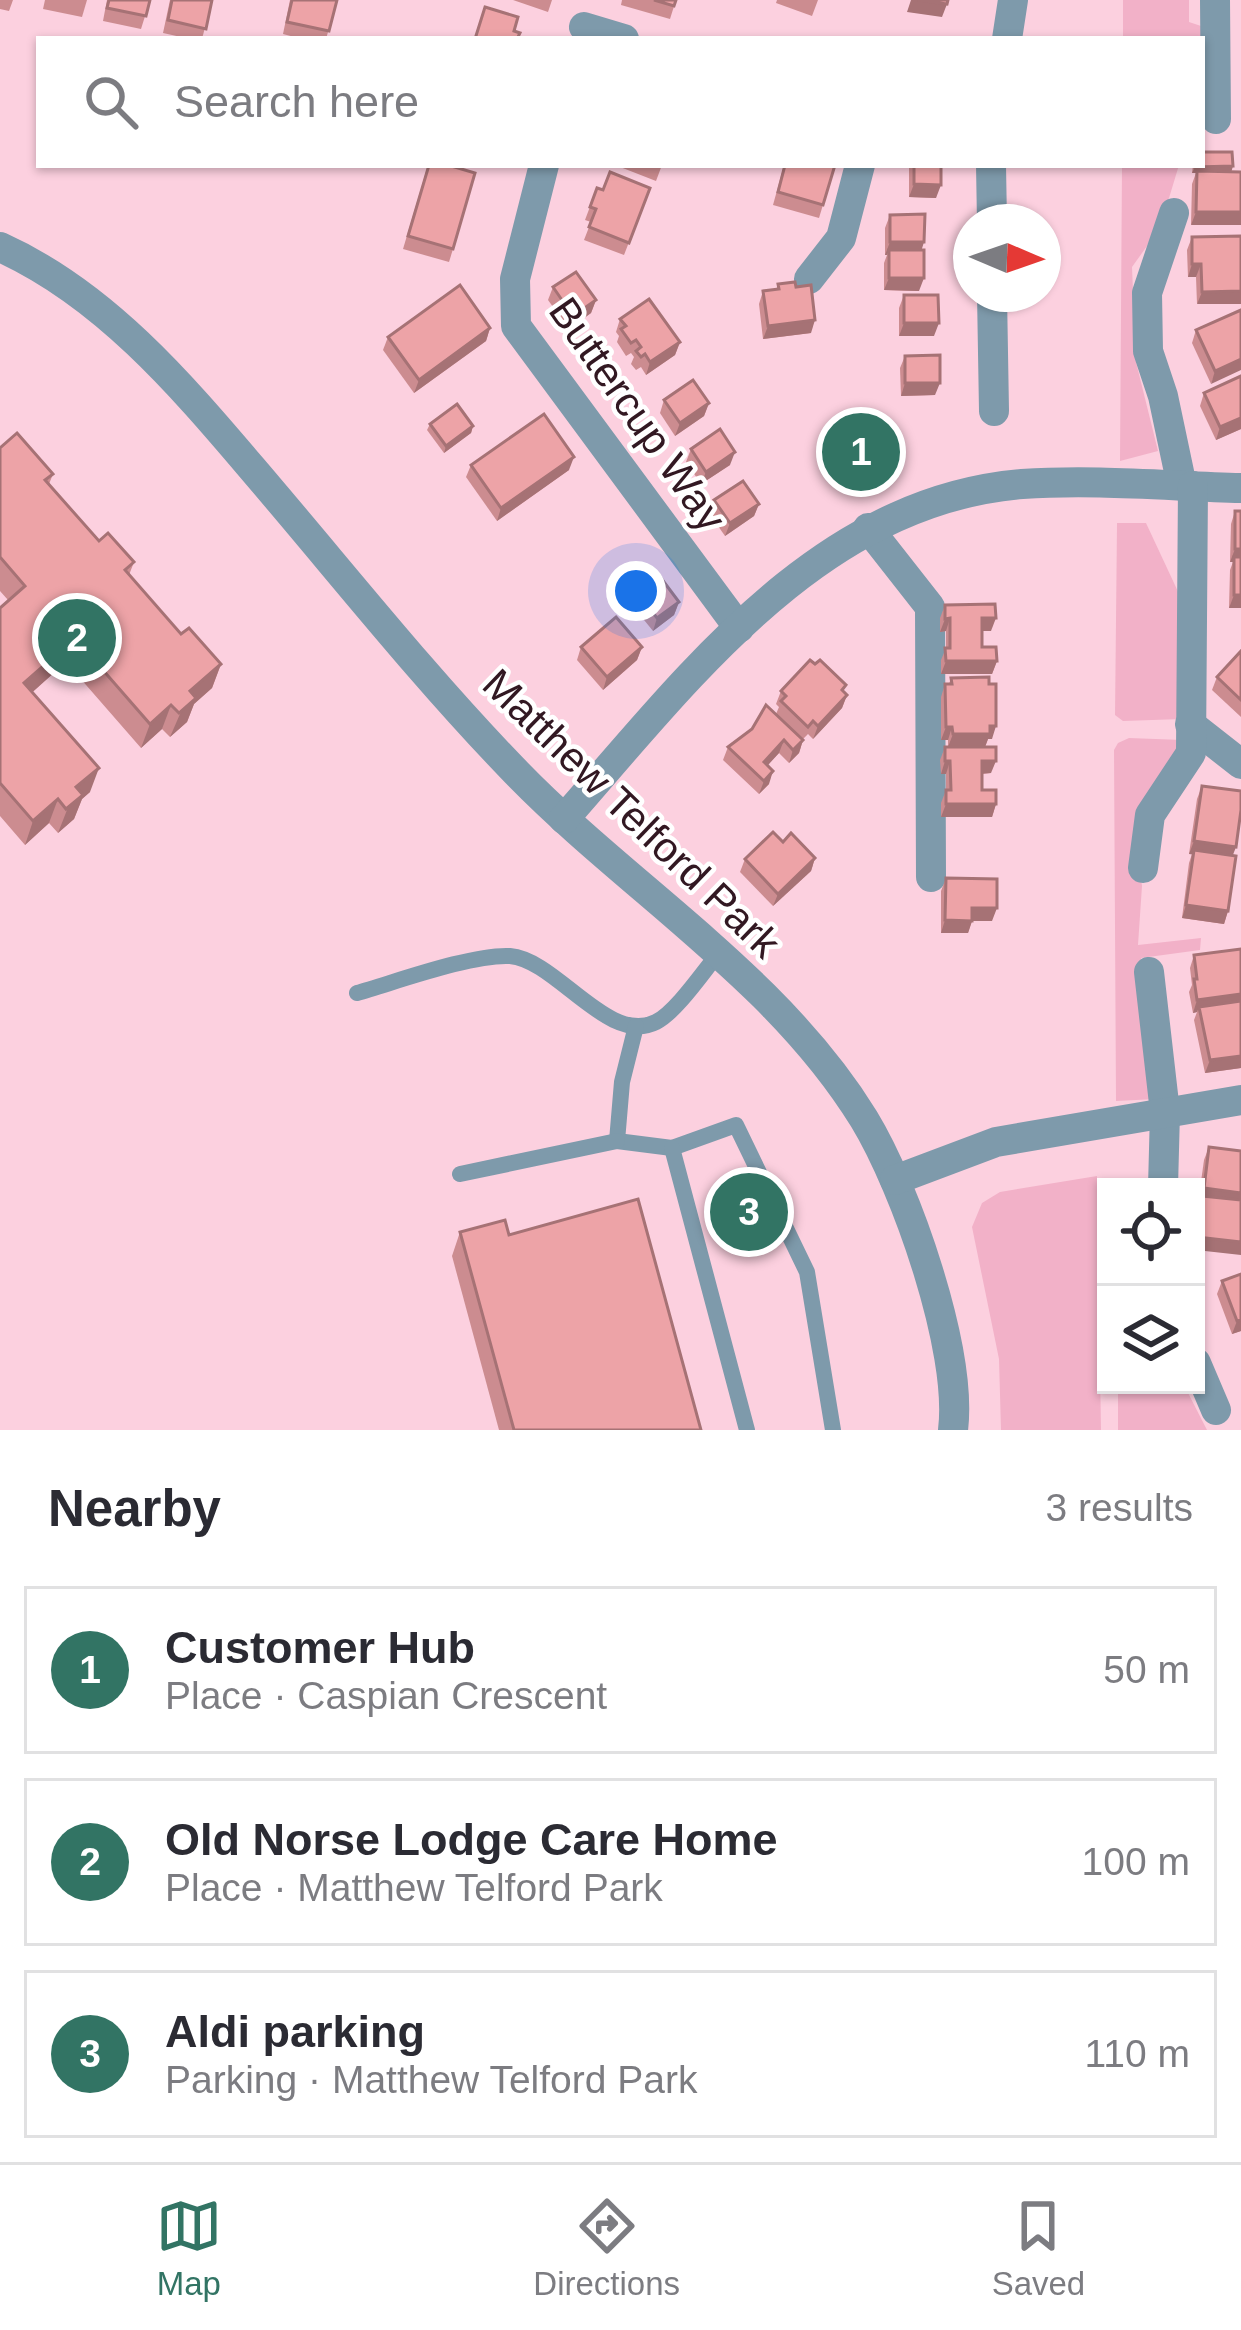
<!DOCTYPE html>
<html lang="en">
<head>
<meta charset="utf-8">
<style>
	body { margin:0; font-family:Helvetica,sans-serif; background:#f7f7f7; color:#2b2b33 }
	.controls { position:absolute; right:36px; bottom:36px; display:grid; overflow:hidden; border-radius:0px; box-shadow:0 3px 9px #0004 }
	.controls button { width:108px; height:108px; display:grid; place-items:center; padding:0; border:0; border-bottom:3px solid #e1e1e2; background:#fff; color:#2b2b33; font:60px sans-serif }
	.compass { position:absolute; left:953px; top:204px; width:108px; height:108px; border-radius:50%; background:#fff; box-shadow:0 3px 9px #0004; rotate:92deg }
	.you { position:absolute; left:636px; top:591px; width:42px; height:42px; margin:-30px; border:9px solid #fff; border-radius:50%; background:#1a73e8; box-shadow:0 0 0 18px #1a73e833 }
	.badge { display:grid; place-items:center; width:78px; height:78px; border-radius:50%; background:#327464; color:#fff; font-size:39px; font-weight:700 }
	.pin { position:absolute; translate:-50% -50%; border:6px solid #fff; box-shadow:0 3px 12px #0006 }
	.list { margin:0; padding:0; list-style:none }
	h2 { display:flex; justify-content:space-between; align-items:center; height:156px; margin:0; padding:0 48px; font-size:51px }
	h2 small { font-size:39px; font-weight:400; color:#7c7c81 }
	.list li { display:grid; grid-template-columns:78px 1fr auto; gap:36px; align-items:center; box-sizing:border-box; height:168px; margin:0 24px 24px; padding:0 24px; border:3px solid #e1e1e2; border-radius:0px }
	.list b { display:block; font-size:45px; white-space:nowrap }
	.list p { margin:0; font-size:39px; white-space:nowrap; color:#7c7c81 }
	.list em { font-size:39px; font-style:normal; color:#7c7c81 }
	.icon { flex:none; width:66px; height:66px; fill:none; stroke:currentColor; stroke-width:2; stroke-linecap:round; stroke-linejoin:round }
	.map { position:relative; flex:none; width:1241px; height:1430px; overflow:hidden }
	.search { position:absolute; background:#fff; box-shadow:0 3px 9px #0004; left:36px; right:36px; top:36px; height:132px; display:flex; align-items:center; gap:30px; box-sizing:border-box; padding:0 42px; border-radius:0px; color:#7c7c81; font-size:45px }
	.sheet { height:732px; background:#fff }
	nav { display:flex; justify-content:space-around; align-items:center; box-sizing:border-box; height:168px; border-top:3px solid #e1e1e2; background:#fff; font-size:33px; color:#7c7c81 }
	nav a { display:grid; justify-items:center; gap:6px }
	nav .on { color:#327464 }
	.map>svg:first-child { display:block }
</style>
</head>
<body>
<div class="map">
<svg width="1241" height="1430" viewBox="0 0 1241 1430">
	<rect width="100%" height="100%" fill="#fcd0df"/>
	<g fill="#f2b1c8">
		<path d="M1123,0H1189V22L1204,27L1206,126L1202,128V39H1123Z"/>
		<path d="M1122,165H1179L1169,198L1147,246L1132,267L1136,362L1158,451L1120,461Z"/>
		<path d="M1117,523H1146L1181,598L1182,719L1123,721L1115,715Z"/>
		<path d="M1129,738L1182,740L1135,836L1142,886L1138,945L1201,938L1200,950L1141,958L1144,1040L1156,1099L1116,1101L1114,750L1118,743Z"/>
		<path d="M1097,1176L1101,1430H1001L999,1359L972,1227L982,1203L1000,1192Z"/>
		<path d="M1118,1385H1184L1207,1430H1118Z"/>
	</g>
	<g fill="none" stroke-linecap="round" stroke-linejoin="round">
		<g stroke="#7e9aab" stroke-width="16">
			<path d="M357,993C396,982 472,954 510,956C557,960 608,1046 656,1022C676,1012 703,972 718,954"/>
			<path d="M636,1026L622,1082L617,1141L672,1148L736,1125L807,1272L833,1430"/>
			<path d="M672,1148L747,1430"/>
			<path d="M460,1174L617,1141"/>
		</g>
		<g stroke="#7e9aab" stroke-width="30">
			<path d="M1215,0L1216,119"/>
			<path d="M584,27L624,39"/>
			<path d="M1007,39L1013,0"/>
			<path d="M544,165L515,279L516,326L739,628"/>
			<path d="M991,165L992,222"/>
			<path d="M1174,213L1147,293L1148,351L1163,396L1182,486"/>
			<path d="M0,247C111,297 191,397 268,487C348,581 426,679 512,768C626,887 776,976 864,1119C906,1188 963,1350 953,1430"/>
			<path d="M809,279L841,238L860,165"/>
			<path d="M992,294L994,411"/>
			<path d="M868,528L930,607L931,877"/>
			<path d="M1190,724L1241,764"/>
			<path d="M564,819C688,678 819,501 1022,484C1095,479 1169,486 1241,488"/>
			<path d="M1143,868L1150,815L1191,753L1193,486"/>
			<path d="M1149,972L1165,1112L1163,1187"/>
			<path d="M895,1180L996,1142L1241,1100"/>
			<path d="M1196,1363L1216,1410"/>
		</g>
	</g>
	<g fill="#cc8c90">
		<path d="M0,0H13L9,11L0,9Z"/>
		<path d="M45,0H87L82,17L43,9Z"/>
		<path d="M107,0H150L141,29L103,21Z"/>
		<path d="M170,0H212L202,39H190L163,33Z"/>
		<path d="M290,0H337L326,39H302L283,34Z"/>
		<path d="M513,0H552L548,12Z"/>
		<path d="M622,0H676L670,19L621,5Z"/>
		<path d="M777,0H818L812,16L776,3Z"/>
		<path d="M428,165L453,249L449,262L403,249Z"/>
		<path d="M615,165H662L656,181Z"/>
		<path d="M784,165H835L819,218L773,205Z"/>
		<path d="M909,165H941L936,198L909,197Z"/>
		<path d="M1193,165H1202L1231,172L1191,225L1192,184L1196,173H1192Z"/>
		<path d="M597,188L603,190L650,188L624,255L584,240L591,222L585,220Z"/>
		<path d="M890,215L921,250L919,291L884,290V263L887,255H885V228Z"/>
		<path d="M1241,236L1197,304L1196,277H1188L1187,250L1192,237Z"/>
		<path d="M778,284L811,333L763,339L759,304L763,291L776,290Z"/>
		<path d="M553,287L596,300L591,313L569,329L548,300Z"/>
		<path d="M904,295L934,336H899V308Z"/>
		<path d="M1241,310L1211,384L1192,343L1196,330Z"/>
		<path d="M620,319L680,342L675,355L646,375L641,367L636,370L631,364L634,357L631,353L626,356L617,342L619,336L616,332Z"/>
		<path d="M490,328L486,341L414,393L383,350L388,337Z"/>
		<path d="M905,356L935,395L901,396L900,368Z"/>
		<path d="M1241,376V429L1216,440L1200,406L1204,393Z"/>
		<path d="M664,400L709,403L704,416L675,436L660,413Z"/>
		<path d="M430,424L473,426L471,433L444,453L427,430Z"/>
		<path d="M841,442L883,456L852,473L839,449Z"/>
		<path d="M0,448L53,474L49,484L99,541L134,562L129,575L181,634L221,664L212,688L194,704L187,722L170,737L162,729L141,748L66,662L32,692L90,792L82,799L74,819L58,833L49,823L25,845L0,816V608L8,600L0,591Z"/>
		<path d="M691,449L730,465L701,484L686,462Z"/>
		<path d="M471,465L569,470L497,521L466,477Z"/>
		<path d="M714,500L759,504L754,516L725,536L709,513Z"/>
		<path d="M1235,511H1241V608H1229L1230,570L1233,562H1230L1231,524Z"/>
		<path d="M636,591L679,602L674,615L653,631L631,604Z"/>
		<path d="M945,605L991,631H982V647L997,661L992,674H941V660L946,648V631L940,632V618Z"/>
		<path d="M581,647H642L637,660L603,690L577,660Z"/>
		<path d="M1241,651V717L1212,690L1217,677Z"/>
		<path d="M951,678L992,739H988L985,747H948V740H941V697L945,684H949Z"/>
		<path d="M781,691L844,692L847,695L842,708L813,739L808,734L803,739L776,714L779,707L776,704Z"/>
		<path d="M752,729L803,740L799,753L789,763L779,753L767,765L769,784L759,794L723,760L728,747Z"/>
		<path d="M945,747L991,773L982,774V790L996,804L992,817H941V803L946,790V774H941L940,760Z"/>
		<path d="M1202,786L1233,855L1228,911L1224,924L1182,918L1189,863L1192,854H1189L1197,799Z"/>
		<path d="M783,842L815,858L811,871L773,906L740,872L745,859Z"/>
		<path d="M946,878L992,921H972L968,933H941V891Z"/>
		<path d="M1241,949V1068L1205,1073L1194,1020L1197,1012L1193,1013L1189,992L1192,985L1190,968L1194,955Z"/>
		<path d="M1209,1147L1241,1151L1196,1250V1218L1204,1160Z"/>
		<path d="M460,1232L509,1235L701,1430H499L452,1256Z"/>
		<path d="M1241,1274V1331L1232,1334L1217,1294L1222,1281Z"/>
	</g>
	<g fill="#a67275">
		<path d="M911,0H918L947,4L942,17L907,12Z"/>
		<path d="M1233,166L1231,173H1192L1195,167Z"/>
		<path d="M914,184L941,185L936,198L909,197Z"/>
		<path d="M1196,212H1241V225H1191Z"/>
		<path d="M890,242H924L920,255L889,250L887,255H885Z"/>
		<path d="M1192,264H1201L1196,277H1188Z"/>
		<path d="M889,278H924L919,291L884,290Z"/>
		<path d="M1241,291V304H1197L1202,292Z"/>
		<path d="M596,300L591,313L569,329L573,316Z"/>
		<path d="M815,320L811,333L763,339L768,326Z"/>
		<path d="M904,323H939L934,336H899Z"/>
		<path d="M490,328L486,341L414,393L419,380Z"/>
		<path d="M680,342L675,355L646,375L650,362Z"/>
		<path d="M1241,359V370L1211,384L1215,371Z"/>
		<path d="M905,383H940L935,395L901,396Z"/>
		<path d="M709,403L704,416L675,436L680,423Z"/>
		<path d="M1241,418V429L1216,440L1220,427Z"/>
		<path d="M473,426L471,433L444,453L446,446Z"/>
		<path d="M885,449L883,456L852,473L854,466Z"/>
		<path d="M735,452L730,465L701,484L706,472Z"/>
		<path d="M574,457L569,470L497,521L501,508Z"/>
		<path d="M759,504L754,516L725,536L730,523Z"/>
		<path d="M1235,549H1241V562L1234,557L1233,562H1230Z"/>
		<path d="M1234,595H1241V608H1229Z"/>
		<path d="M679,602L674,615L653,631L657,618Z"/>
		<path d="M950,618L946,631L940,632L945,619Z"/>
		<path d="M982,618H996L991,631H977Z"/>
		<path d="M75,638L66,662L16,707L24,683Z"/>
		<path d="M642,647L637,660L603,690L607,677Z"/>
		<path d="M946,661H997L992,674H941Z"/>
		<path d="M221,664L212,688L194,704L187,722L170,737L190,691Z"/>
		<path d="M847,695L842,708L813,739L818,726Z"/>
		<path d="M171,705L162,729L141,748L150,724Z"/>
		<path d="M990,726H996L992,739H988L985,747H948L953,734Z"/>
		<path d="M946,727H952L948,740H941Z"/>
		<path d="M784,740L779,753L759,775L764,762Z"/>
		<path d="M803,740L799,753L789,763L793,750Z"/>
		<path d="M945,761H950L946,774H941Z"/>
		<path d="M982,761H996L991,773L977,774Z"/>
		<path d="M99,768L90,792L82,799L74,819L58,833L76,787Z"/>
		<path d="M773,771L769,784L759,794L764,781Z"/>
		<path d="M58,799L49,823L25,845L33,821Z"/>
		<path d="M946,804H996L992,817H941Z"/>
		<path d="M1194,841L1236,847L1231,860L1189,854Z"/>
		<path d="M815,858L811,871L773,906L778,894Z"/>
		<path d="M1186,905L1228,911L1224,924L1182,918Z"/>
		<path d="M972,908H997L992,921H972L968,933H941L945,920Z"/>
		<path d="M1241,994V1006L1199,1007L1197,1012L1193,1013L1197,1000Z"/>
		<path d="M1241,1056V1068L1205,1073L1210,1060Z"/>
		<path d="M1204,1188L1241,1193V1206L1202,1196L1199,1201Z"/>
		<path d="M1197,1237L1241,1242V1255L1196,1250Z"/>
		<path d="M1241,1320V1331L1232,1334L1237,1321Z"/>
	</g>
	<g fill="#eda3a7" stroke="#a67275" stroke-width="3">
		<path d="M109,0H150L146,16L107,8Z"/>
		<path d="M172,0H212L206,29L168,20Z"/>
		<path d="M292,0H337L329,31L287,22Z"/>
		<path d="M654,0H676L674,6Z"/>
		<path d="M918,0H948L947,4Z"/>
		<path d="M485,7L518,17L514,31L520,33L517,39H475Z"/>
		<path d="M1202,152H1232L1233,166L1195,167V165H1202Z"/>
		<path d="M429,165H448L475,173L453,249L408,236Z"/>
		<path d="M785,165H835L823,205L778,192Z"/>
		<path d="M914,165H941V185L914,184Z"/>
		<path d="M1197,171L1241,172V212H1196Z"/>
		<path d="M610,172L650,188L629,243L589,227L596,209L590,207L597,188L603,190Z"/>
		<path d="M925,214L924,242H890V215Z"/>
		<path d="M1241,236V291L1202,292L1201,264H1192V237Z"/>
		<rect x="889" y="250" width="35" height="28"/>
		<path d="M576,272L596,300L573,316L553,287Z"/>
		<path d="M795,282L796,287L811,285L815,320L768,326L763,291L779,289L778,284Z"/>
		<path d="M460,285L490,328L419,380L388,337Z"/>
		<path d="M904,295H938L939,323H904Z"/>
		<path d="M649,299L680,342L650,362L645,354L641,357L636,351L641,347L636,340L631,343L621,329L626,326L620,319Z"/>
		<path d="M1241,310V359L1215,371L1196,330Z"/>
		<path d="M940,355V383H905V356Z"/>
		<path d="M1241,376V418L1220,427L1204,393Z"/>
		<path d="M693,380L709,403L680,423L664,400Z"/>
		<path d="M457,404L473,426L446,446L430,424Z"/>
		<path d="M544,414L574,457L501,508L471,465Z"/>
		<path d="M872,425L885,449L854,466L841,442Z"/>
		<path d="M720,429L735,452L706,472L691,449Z"/>
		<path d="M17,433L53,474L45,480L99,541L108,533L134,562L125,570L181,634L189,628L221,664L190,691L196,698L179,713L171,705L150,724L75,638L24,683L99,768L76,787L83,795L66,809L58,799L33,821L0,783V608L25,586L0,557V448Z"/>
		<path d="M743,481L759,504L730,523L714,500Z"/>
		<rect x="1235" y="511" width="6" height="38"/>
		<rect x="1234" y="557" width="7" height="38"/>
		<path d="M658,574L679,602L657,618L636,591Z"/>
		<path d="M995,604L996,618H982V647H996L997,661H946L945,648H950V618L945,619V605Z"/>
		<path d="M616,617L642,647L607,677L581,647Z"/>
		<path d="M1241,651V700L1217,677Z"/>
		<path d="M810,660L815,664L820,660L846,685L842,690L847,695L818,726L813,721L808,727L781,701L786,696L781,691Z"/>
		<path d="M989,677V684H996V726H990V734H953L952,727H946L945,684H952L951,678Z"/>
		<path d="M766,705L803,740L793,750L784,740L764,762L773,771L764,781L728,747L752,729Z"/>
		<path d="M945,747H996V761H982V790H996V804H946V790H951L950,761H945Z"/>
		<path d="M1202,786L1241,791V810L1236,847L1194,841Z"/>
		<path d="M773,832L783,842L791,833L815,858L778,894L745,859Z"/>
		<path d="M1194,850L1236,856L1228,911L1186,905Z"/>
		<path d="M946,878L997,879V908H972V921L945,920Z"/>
		<path d="M1241,949V994L1197,1000L1194,979H1197L1194,955Z"/>
		<path d="M1241,1001V1056L1210,1060L1199,1007Z"/>
		<path d="M1209,1147L1241,1151V1193L1204,1188Z"/>
		<path d="M1202,1196L1241,1200V1242L1197,1237Z"/>
		<path d="M638,1199L701,1430H514L460,1232L505,1220L509,1235Z"/>
		<path d="M1241,1274V1320L1237,1321L1222,1281Z"/>
	</g>
	<g text-anchor="middle" stroke-width="9" stroke-linejoin="round" paint-order="stroke">
		<g font-size="42" fill="#321822" stroke="#fff">
			<text transform="translate(638 414) rotate(55)" y="15">Buttercup Way</text>
			<text transform="translate(632 813) rotate(44)" y="15">Matthew Telford Park</text>
		</g>
	</g>
</svg>
<div class="controls">
<button><svg class="icon" aria-label="locate" viewBox="0 0 24 24"><circle cx="12" cy="12" r="6"/><path d="M12 2v4M12 18v4M2 12h4M18 12h4"/></svg></button>
<button><svg class="icon" aria-label="layers" viewBox="0 0 24 24"><path d="M12 4l9 5-9 5-9-5zM3 14l9 5 9-5"/></svg></button>
</div>
<svg class="compass" viewBox="-18 -18 36 36"><path d="M0-13l5 13h-10z" fill="#e53935"/><path d="M0 13l5-13h-10z" fill="#7c7c81"/></svg>
<div class="you"></div>
<div class="pin badge" style="left:861px;top:452px">1</div>
<div class="pin badge" style="left:77px;top:638px">2</div>
<div class="pin badge" style="left:749px;top:1212px">3</div>
<div class="search"><svg class="icon" aria-label="search" viewBox="0 0 24 24"><circle cx="10" cy="10" r="6"/><path d="M15 15l6 6"/></svg>Search here</div>
</div>
<section class="sheet">
<h2>Nearby<small>3 results</small></h2>
<ul class="list">
<li><span class="badge">1</span><div><b>Customer Hub</b><p>Place · Caspian Crescent</p></div><em>50 m</em></li>
<li><span class="badge">2</span><div><b>Old Norse Lodge Care Home</b><p>Place · Matthew Telford Park</p></div><em>100 m</em></li>
<li><span class="badge">3</span><div><b>Aldi parking</b><p>Parking · Matthew Telford Park</p></div><em>110 m</em></li>
</ul>
</section>
<nav>
<a class="on"><svg class="icon" aria-label="map" viewBox="0 0 24 24"><path d="M3 6l6-2 6 2 6-2v14l-6 2-6-2-6 2zM9 4v14M15 6v14"/></svg>Map</a>
<a><svg class="icon" aria-label="directions" viewBox="0 0 24 24"><path d="M12 3l9 9-9 9-9-9zM9 14v-3h6M13 9l2 2-2 2"/></svg>Directions</a>
<a><svg class="icon" aria-label="saved" viewBox="0 0 24 24"><path d="M7 4h10v16l-5-4-5 4z"/></svg>Saved</a>
</nav>
</body>
</html>
